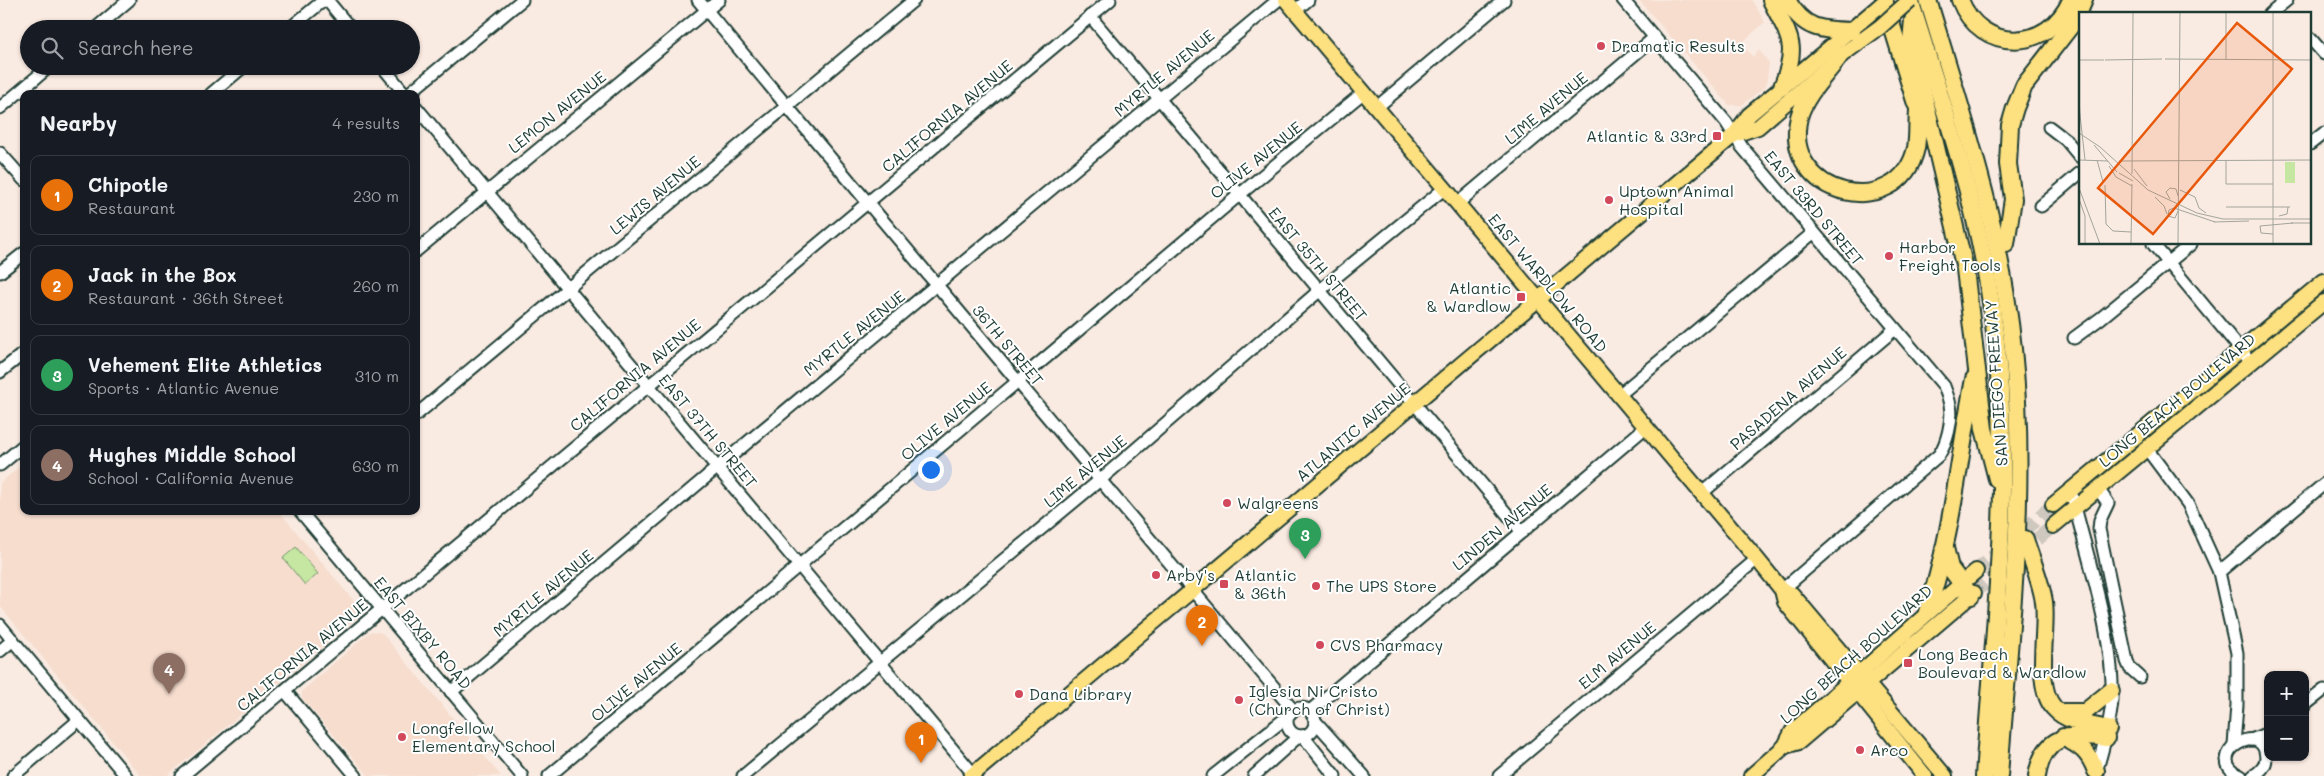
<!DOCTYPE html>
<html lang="en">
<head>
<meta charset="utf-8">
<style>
	body { margin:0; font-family:Mali,sans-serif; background:#242831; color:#f1f3f6 }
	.controls { position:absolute; right:15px; bottom:15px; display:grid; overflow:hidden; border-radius:10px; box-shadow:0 1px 4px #0004 }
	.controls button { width:45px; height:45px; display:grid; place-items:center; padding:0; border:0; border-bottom:1px solid #363941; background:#171b24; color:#f1f3f6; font:25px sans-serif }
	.you { position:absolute; left:930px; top:469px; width:18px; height:18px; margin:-12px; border:4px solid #fff; border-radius:50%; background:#1a73e8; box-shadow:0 0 0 8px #1a73e833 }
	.badge { display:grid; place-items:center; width:32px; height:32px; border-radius:50%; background:#8c9099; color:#fff; font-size:16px; font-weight:700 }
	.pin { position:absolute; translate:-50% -41px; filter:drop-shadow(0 1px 2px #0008) }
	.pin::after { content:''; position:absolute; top:26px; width:18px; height:15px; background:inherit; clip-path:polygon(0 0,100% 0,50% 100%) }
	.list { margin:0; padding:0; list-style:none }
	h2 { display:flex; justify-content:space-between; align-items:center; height:65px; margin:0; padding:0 20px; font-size:21px }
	h2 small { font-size:16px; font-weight:400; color:#9ea1a6 }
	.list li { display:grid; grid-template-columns:32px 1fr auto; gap:15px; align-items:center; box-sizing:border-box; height:80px; margin:0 10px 10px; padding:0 10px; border:1px solid #363941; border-radius:10px }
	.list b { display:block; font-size:19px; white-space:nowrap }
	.list p { margin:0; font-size:16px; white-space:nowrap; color:#9ea1a6 }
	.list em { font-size:16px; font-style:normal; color:#9ea1a6 }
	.icon { flex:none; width:28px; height:28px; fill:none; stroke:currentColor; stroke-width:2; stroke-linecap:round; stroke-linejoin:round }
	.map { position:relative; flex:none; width:2324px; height:776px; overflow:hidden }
	.search { position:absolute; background:#171b24; box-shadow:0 1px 4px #0004; left:20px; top:20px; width:400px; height:55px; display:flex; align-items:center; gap:12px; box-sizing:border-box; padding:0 18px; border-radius:28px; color:#9ea1a6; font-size:19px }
	.panel { position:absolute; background:#171b24; box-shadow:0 1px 4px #0004; left:20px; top:90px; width:400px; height:425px; border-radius:10px }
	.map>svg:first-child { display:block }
</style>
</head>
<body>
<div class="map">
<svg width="2324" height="776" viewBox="0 0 2324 776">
	<rect width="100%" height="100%" fill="#faebe2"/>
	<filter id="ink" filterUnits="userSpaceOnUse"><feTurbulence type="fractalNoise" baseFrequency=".02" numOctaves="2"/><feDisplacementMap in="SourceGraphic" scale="10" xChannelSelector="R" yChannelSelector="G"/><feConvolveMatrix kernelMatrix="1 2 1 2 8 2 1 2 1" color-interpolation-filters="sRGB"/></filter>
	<g filter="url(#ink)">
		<g fill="#f6ddce">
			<path d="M1639,0H1752L1765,22L1741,44L1753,57L1759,50L1769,63L1766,86L1742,105H1729Z"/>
			<path d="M24,463V511H279L363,612L167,776H141L0,606V483Z"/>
			<path d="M371,631L382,633L501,776H369L302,698V691Z"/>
		</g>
		<path fill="#c5e7a1" stroke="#72926a" d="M296,547L318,574L305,585L283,558Z"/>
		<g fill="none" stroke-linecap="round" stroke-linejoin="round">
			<g stroke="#cec8bf" stroke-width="14" stroke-dasharray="14 7" stroke-linecap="butt">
				<path d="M2021,553L2053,526"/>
				<path d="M1976,571L2053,505"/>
				<path d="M1974,593L2004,567"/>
			</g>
			<defs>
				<g id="minor">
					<path d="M327,0L351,29"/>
					<path d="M698,0L1293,710"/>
					<path d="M1623,0L1726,122L1742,147L1944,386C1946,392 1949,399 1950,405C1953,420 1947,443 1939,455L1782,590"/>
					<path d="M1296,10L1308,0"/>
					<path d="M2270,14L2287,0"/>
					<path d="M1090,16L1522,532"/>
					<path d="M95,29L129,0"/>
					<path d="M289,29L324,0"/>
					<path d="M2310,38L2324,54"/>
					<path d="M382,66L405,94"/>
					<path d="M211,94L244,66"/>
					<path d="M408,94L522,0"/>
					<path d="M416,107L975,776"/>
					<path d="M1377,107L1504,0"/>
					<path d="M0,108L50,66"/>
					<path d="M2049,127L2066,140L2080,157"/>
					<path d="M2310,144L2324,133"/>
					<path d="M0,153L24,180"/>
					<path d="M1458,203L1654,38"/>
					<path d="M2041,206L2080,173"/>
					<path d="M2153,244L2250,361"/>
					<path d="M416,251L719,0"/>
					<path d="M0,272L24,253"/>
					<path d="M2074,338L2101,318L2191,244"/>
					<path d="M0,372L24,353"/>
					<path d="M1619,395L1813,233"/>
					<path d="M416,415L914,0"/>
					<path d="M2147,449L2188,504L2219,572L2237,653V705L2234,745"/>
					<path d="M0,465L24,445"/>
					<path d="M2098,489L2108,503L2100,520L2099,529L2127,661L2130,668L2140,677"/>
					<path d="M2071,491C2086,553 2115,638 2112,701C2110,725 2103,749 2096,772"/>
					<path d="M1702,493L1895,329"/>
					<path d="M300,511L522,776"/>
					<path d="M2219,572L2324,484"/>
					<path d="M0,625L126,776"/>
					<path d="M0,651L13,640"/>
					<path d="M285,691L356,776"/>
					<path d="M451,692L718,467L1278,0"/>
					<path d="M2305,705L2324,690"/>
					<circle cx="1301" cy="722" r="14"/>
					<path d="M1310,711L1646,427"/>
					<path d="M1315,721L1364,776"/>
					<path d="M1303,736L1335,776"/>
					<path d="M2251,740L2268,733"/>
					<path d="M13,776L79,720"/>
					<path d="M182,776L1110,0"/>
					<path d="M549,776L1239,195L1364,92"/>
					<path d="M743,776L1100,480L1319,291L1445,188"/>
					<path d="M1213,776L1287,717"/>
					<path d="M1254,776L1299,736"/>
					<path d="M1499,776L1757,559"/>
					<path d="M2241,776C2199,757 2265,716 2266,758C2266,767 2260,772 2253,776"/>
				</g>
				<g id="major">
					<path d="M1286,0L1757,559L1782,590L1785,602L1925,776"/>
					<path d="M1734,135L1758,127L1839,57L1880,27"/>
					<path d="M2053,505L2324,281"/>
					<path d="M2053,526L2324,302"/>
					<path d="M1782,590L1792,594L1945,776"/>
					<path d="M1785,746L1799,742L1974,593"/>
					<path d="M971,776L1734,135L1749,115L1877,8"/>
					<path d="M1751,776L1785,746L1792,732L1976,571"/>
				</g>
				<g id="highway">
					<path d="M1771,0C1790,38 1799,45 1782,87"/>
					<path d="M1787,0C1804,30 1821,30 1852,31"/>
					<path d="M1884,0L1916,104"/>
					<path d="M1910,0C1940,96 1973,190 1989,290C2016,451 1995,615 1984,776"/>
					<path d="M1928,0C1963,115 2001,229 2013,349C2028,491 2009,635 1999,776"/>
					<path d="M1960,0C1981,54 2049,52 2071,0"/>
					<path d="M1913,20L1911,42L1965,269L1984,429L1997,479"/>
					<path d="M1839,57C1826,75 1805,95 1799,117C1780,197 1899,224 1916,148C1918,137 1917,123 1918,110"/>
					<path d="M2006,244L2013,199L2008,164L2010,125L2015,108L2024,86L2076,19L2084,0"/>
					<path d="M2025,539C2031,559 2041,581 2044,602C2048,631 2034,686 2054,708C2066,722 2091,725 2108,729"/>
					<path d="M1945,548L1950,568L1971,596"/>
					<path d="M1927,612C1952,537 1959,456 1974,379"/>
					<path d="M2063,712H2085L2111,691"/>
					<path d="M2063,737C2081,746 2089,752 2096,771"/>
					<path d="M2037,776C2044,734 2070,733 2106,738"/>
				</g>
			</defs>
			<use href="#minor" stroke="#1f3d34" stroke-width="15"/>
			<use href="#major" stroke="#1f3d34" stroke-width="18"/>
			<use href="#highway" stroke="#1f3d34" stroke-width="20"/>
			<use href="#minor" stroke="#fff" stroke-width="11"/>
			<use href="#major" stroke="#fde080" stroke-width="14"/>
			<use href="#highway" stroke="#fde080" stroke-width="16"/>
			<defs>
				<g id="major-bridge">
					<path d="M1877,8L1886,0"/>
					<path d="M1880,27L1910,0"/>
				</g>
			</defs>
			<use href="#major-bridge" stroke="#1f3d34" stroke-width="18" stroke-linecap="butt"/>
			<use href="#major-bridge" stroke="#fde080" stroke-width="14"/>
		</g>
	</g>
	<g fill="#d1495b" stroke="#fff" stroke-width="2">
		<circle cx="1601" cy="46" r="5"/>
		<rect x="1712" y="131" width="10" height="10" rx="2.5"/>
		<circle cx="1609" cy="200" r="5"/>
		<circle cx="1889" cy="256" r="5"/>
		<rect x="1516" y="292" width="10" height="10" rx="2.5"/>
		<circle cx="1227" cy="503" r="5"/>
		<circle cx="1156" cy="575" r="5"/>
		<rect x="1219" y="579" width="10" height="10" rx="2.5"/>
		<circle cx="1316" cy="586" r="5"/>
		<circle cx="1320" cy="645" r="5"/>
		<rect x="1903" y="658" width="10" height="10" rx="2.5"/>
		<circle cx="1019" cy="694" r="5"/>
		<circle cx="1239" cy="700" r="5"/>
		<circle cx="402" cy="737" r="5"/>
		<circle cx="1860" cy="750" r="5"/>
	</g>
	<g text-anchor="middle" stroke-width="4" stroke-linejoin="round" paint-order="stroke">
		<g font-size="16" fill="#1f3d34" stroke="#fff" text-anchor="start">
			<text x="1611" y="52">Dramatic Results</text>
			<text x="1707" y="142" text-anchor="end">Atlantic &amp; 33rd</text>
			<text x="1619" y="197">Uptown Animal<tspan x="1619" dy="18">Hospital</tspan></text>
			<text x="1899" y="253">Harbor<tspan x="1899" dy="18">Freight Tools</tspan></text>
			<text x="1511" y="294" text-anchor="end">Atlantic<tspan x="1511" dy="18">&amp; Wardlow</tspan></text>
			<text x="1237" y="509">Walgreens</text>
			<text x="1166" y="581">Arby's</text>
			<text x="1234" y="581">Atlantic<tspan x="1234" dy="18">&amp; 36th</tspan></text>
			<text x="1326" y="592">The UPS Store</text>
			<text x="1330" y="651">CVS Pharmacy</text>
			<text x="1918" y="660">Long Beach<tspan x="1918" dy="18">Boulevard &amp; Wardlow</tspan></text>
			<text x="1249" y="697">Iglesia Ni Cristo<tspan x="1249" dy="18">(Church of Christ)</tspan></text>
			<text x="1029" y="700">Dana Library</text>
			<text x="412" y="734">Longfellow<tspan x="412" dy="18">Elementary School</tspan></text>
			<text x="1870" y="756">Arco</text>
		</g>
		<g font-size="16" fill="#1f3d34" stroke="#fff">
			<text transform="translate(1164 73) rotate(-40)" y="6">MYRTLE AVENUE</text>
			<text transform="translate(1546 108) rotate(-40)" y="6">LIME AVENUE</text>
			<text transform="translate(557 112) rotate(-39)" y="6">LEMON AVENUE</text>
			<text transform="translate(947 116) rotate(-40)" y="6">CALIFORNIA AVENUE</text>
			<text transform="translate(1256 160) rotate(-39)" y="6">OLIVE AVENUE</text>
			<text transform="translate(655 195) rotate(-40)" y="6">LEWIS AVENUE</text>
			<text transform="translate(1814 208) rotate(50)" y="6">EAST 33RD STREET</text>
			<text transform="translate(1318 264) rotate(50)" y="6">EAST 35TH STREET</text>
			<text transform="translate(1548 283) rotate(50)" y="6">EAST WARDLOW ROAD</text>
			<text transform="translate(854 333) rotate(-39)" y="6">MYRTLE AVENUE</text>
			<text transform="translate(1008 345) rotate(50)" y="6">36TH STREET</text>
			<text transform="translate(635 375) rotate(-40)" y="6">CALIFORNIA AVENUE</text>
			<text transform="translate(1996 383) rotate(-94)" y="6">SAN DIEGO FREEWAY</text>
			<text transform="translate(1788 398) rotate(-41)" y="6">PASADENA AVENUE</text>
			<text transform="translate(2177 400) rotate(-40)" y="6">LONG BEACH BOULEVARD</text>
			<text transform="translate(946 421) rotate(-40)" y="6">OLIVE AVENUE</text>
			<text transform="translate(708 431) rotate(50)" y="6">EAST 37TH STREET</text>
			<text transform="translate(1353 432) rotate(-40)" y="6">ATLANTIC AVENUE</text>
			<text transform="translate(1085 471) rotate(-40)" y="6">LIME AVENUE</text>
			<text transform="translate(1502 527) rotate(-40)" y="6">LINDEN AVENUE</text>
			<text transform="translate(543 593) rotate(-40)" y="6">MYRTLE AVENUE</text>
			<text transform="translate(423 633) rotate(50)" y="6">EAST BIXBY ROAD</text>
			<text transform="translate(1856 654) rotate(-42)" y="6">LONG BEACH BOULEVARD</text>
			<text transform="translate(302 655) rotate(-40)" y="6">CALIFORNIA AVENUE</text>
			<text transform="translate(1617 655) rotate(-40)" y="6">ELM AVENUE</text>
			<text transform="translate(636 682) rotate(-40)" y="6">OLIVE AVENUE</text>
		</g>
	</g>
	<g transform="translate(2079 12)">
		<rect width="232" height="232" fill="#faebe2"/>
		<path d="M206,150H216V171H206Z" fill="#c5e7a1"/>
		<path fill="none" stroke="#a2a59c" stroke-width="1" d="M86,47L233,48M0,48H25M26,48L83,47M147,48V0M0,85L1,104M1,103L6,148M0,121L21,135L69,178L118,201L144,207H233M15,133L38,160M0,148L29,149M18,148L24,170M147,148V172H194M40,149L233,148M30,154L37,165L53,174M55,157L68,174M40,161L54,169M53,162L54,0M26,173L27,212L34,219L52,220M0,176L21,232M101,178L116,185L120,196L127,201M76,185L85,194L88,202M0,187L6,204V232M91,187L87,180L91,176L97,177L99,184M147,195H194V0M99,199L96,206L89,204L90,198L95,196L136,210M200,204L208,202L209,195M135,210L170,209M212,211H233M194,222L182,221L181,214L214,211M52,232L53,172M99,232L101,0M194,232V195H211"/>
		<path fill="#e8590c" fill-opacity="0.15" stroke="#e8590c" stroke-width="2.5" d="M158,11L213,57L74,222L19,176Z"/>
		<rect width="232" height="232" fill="none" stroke="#1f3d34" stroke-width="2.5"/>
	</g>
</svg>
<div class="controls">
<button>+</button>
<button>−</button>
</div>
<div class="you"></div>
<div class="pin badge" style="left:921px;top:763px;background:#e8710a">1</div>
<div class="pin badge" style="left:1202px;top:646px;background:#e8710a">2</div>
<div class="pin badge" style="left:1305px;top:559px;background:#2e9e5b">3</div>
<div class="pin badge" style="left:169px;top:694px;background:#8d6e63">4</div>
<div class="search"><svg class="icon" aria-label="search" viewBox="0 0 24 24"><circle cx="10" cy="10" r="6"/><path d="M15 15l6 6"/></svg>Search here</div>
<section class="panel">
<h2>Nearby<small>4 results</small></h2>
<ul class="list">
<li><span class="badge" style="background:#e8710a">1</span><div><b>Chipotle</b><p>Restaurant</p></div><em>230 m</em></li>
<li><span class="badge" style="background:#e8710a">2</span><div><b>Jack in the Box</b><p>Restaurant · 36th Street</p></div><em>260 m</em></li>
<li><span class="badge" style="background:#2e9e5b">3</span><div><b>Vehement Elite Athletics</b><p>Sports · Atlantic Avenue</p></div><em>310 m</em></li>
<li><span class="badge" style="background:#8d6e63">4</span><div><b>Hughes Middle School</b><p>School · California Avenue</p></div><em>630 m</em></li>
</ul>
</section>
</div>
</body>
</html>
